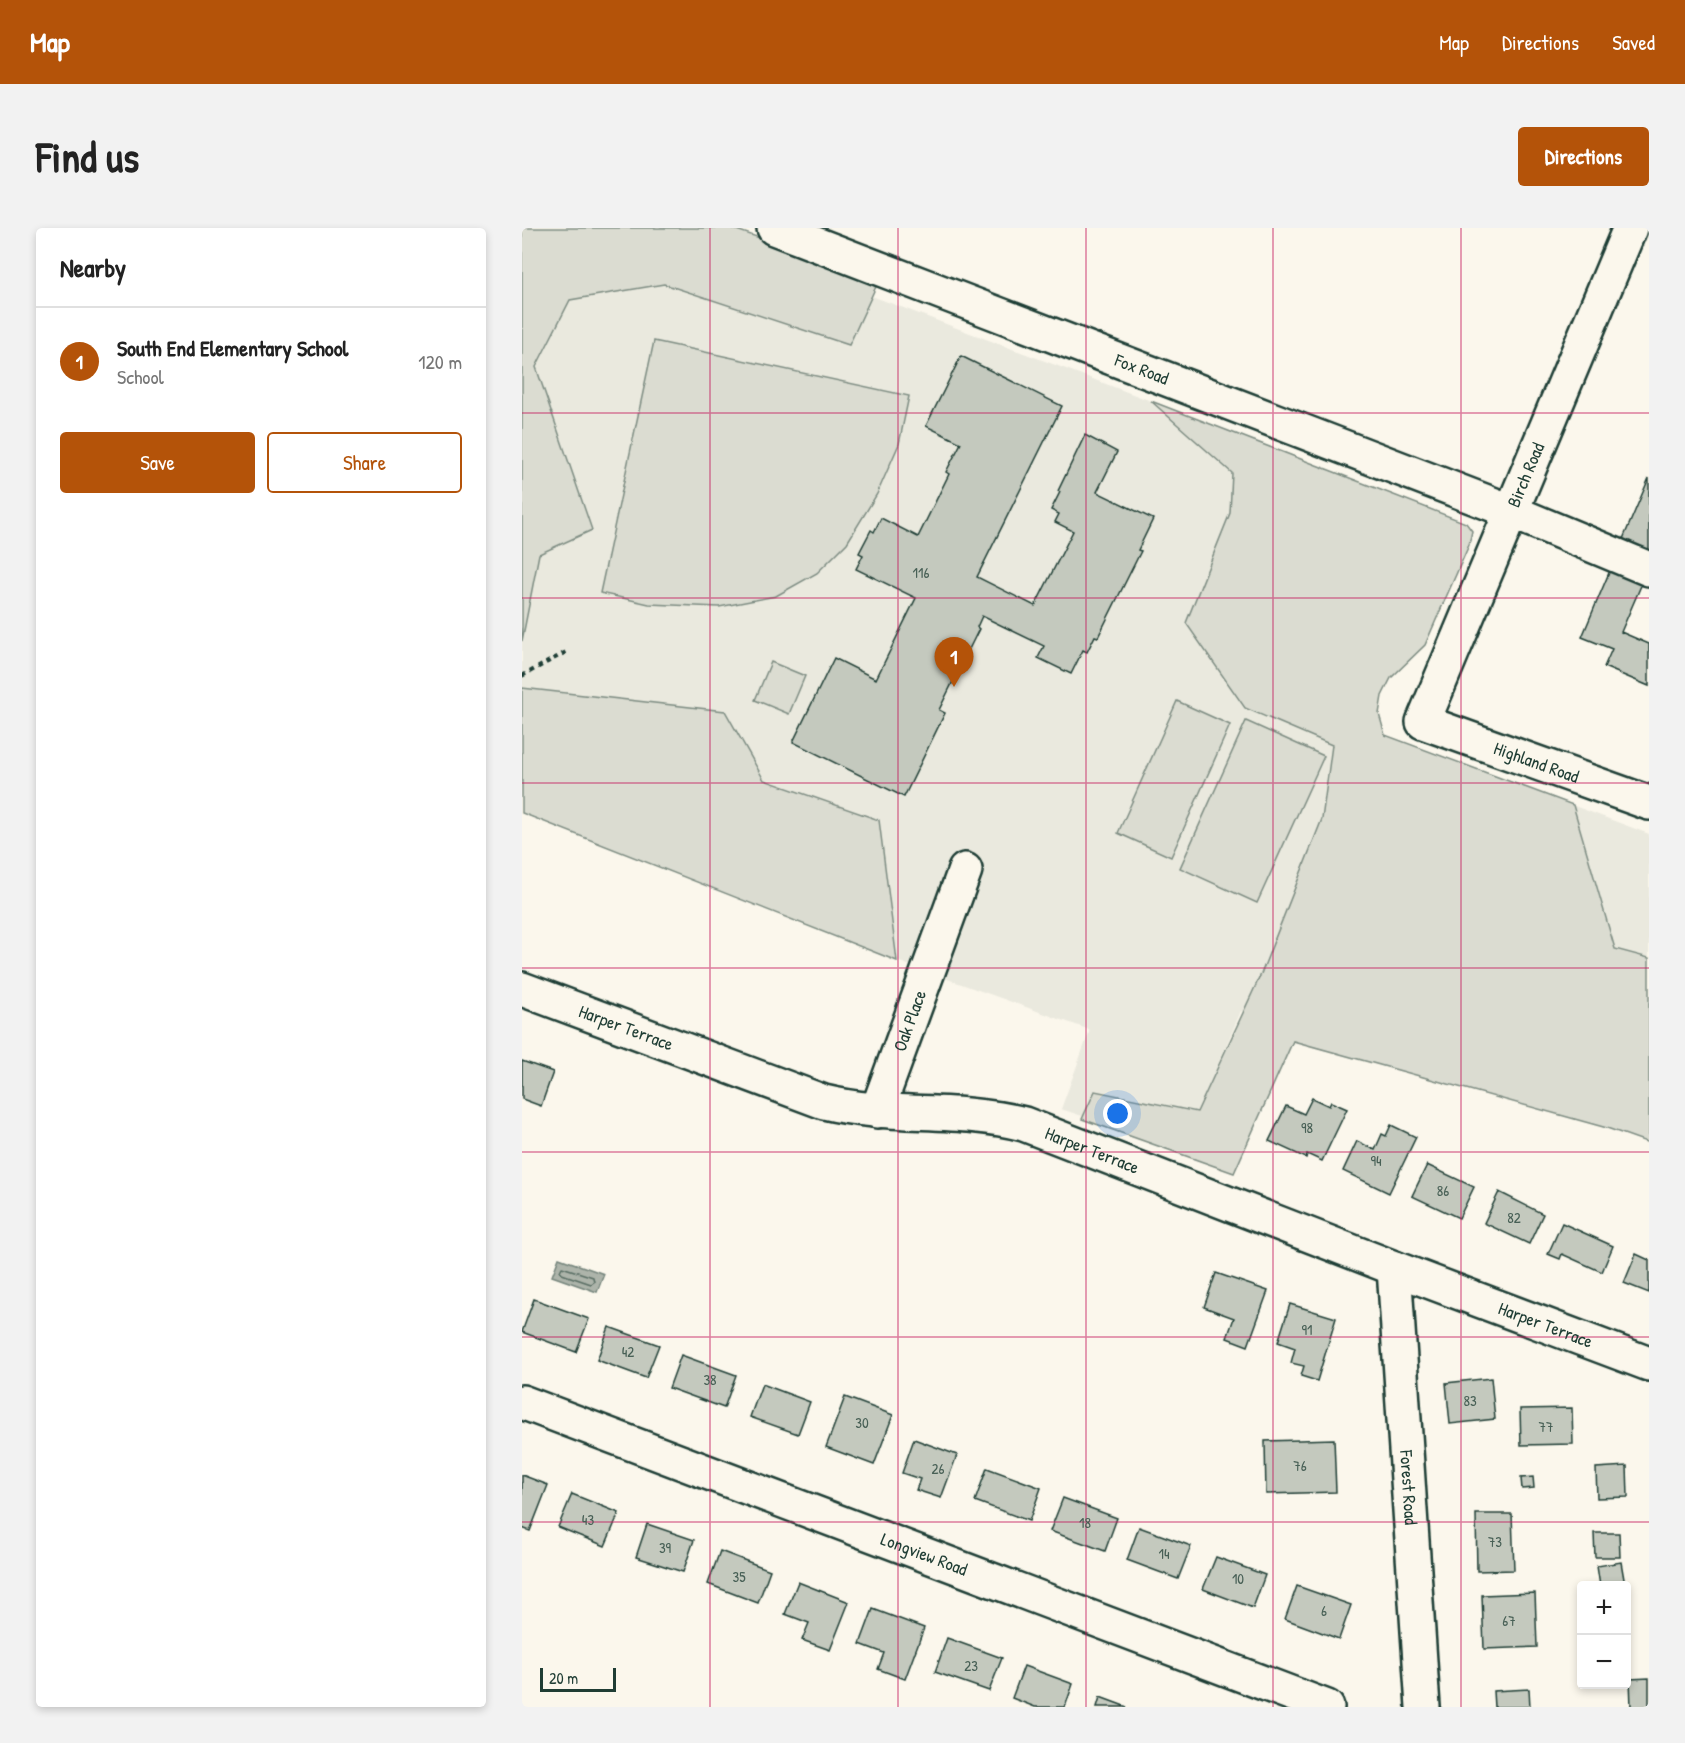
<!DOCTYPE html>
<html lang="en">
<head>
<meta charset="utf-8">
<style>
	body { margin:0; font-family:"Patrick Hand",sans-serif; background:#f2f2f2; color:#222 }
	.controls { position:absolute; right:18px; bottom:18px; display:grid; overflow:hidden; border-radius:6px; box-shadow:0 3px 9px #0003 }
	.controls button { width:54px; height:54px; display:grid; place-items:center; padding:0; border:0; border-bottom:2px solid #e0e0e0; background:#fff; color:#222; font:30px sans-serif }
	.scale { position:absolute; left:18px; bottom:15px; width:76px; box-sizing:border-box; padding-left:6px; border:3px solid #1f3d34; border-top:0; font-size:16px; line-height:21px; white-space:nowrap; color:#1f3d34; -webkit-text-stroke:4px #fbf7ec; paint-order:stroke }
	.you { position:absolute; left:596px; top:886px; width:21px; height:21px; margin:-15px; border:4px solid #fff; border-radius:50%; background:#1a73e8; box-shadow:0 0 0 9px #1a73e833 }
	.badge { display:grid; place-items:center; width:39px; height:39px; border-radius:50%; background:#b45309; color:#fff; font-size:20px; font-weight:700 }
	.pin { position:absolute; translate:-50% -50px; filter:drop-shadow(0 2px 3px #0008) }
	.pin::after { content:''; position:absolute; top:32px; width:21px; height:18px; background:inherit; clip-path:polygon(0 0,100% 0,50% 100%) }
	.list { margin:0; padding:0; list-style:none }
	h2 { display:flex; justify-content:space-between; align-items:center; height:78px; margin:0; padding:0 24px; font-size:26px }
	h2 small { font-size:20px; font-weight:400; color:#767676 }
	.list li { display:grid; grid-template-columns:39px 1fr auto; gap:18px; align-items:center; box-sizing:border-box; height:108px; padding:0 24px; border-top:2px solid #e0e0e0 }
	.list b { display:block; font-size:22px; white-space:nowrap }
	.list p { margin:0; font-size:20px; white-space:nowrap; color:#767676 }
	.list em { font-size:20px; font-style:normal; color:#767676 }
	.actions { display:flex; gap:12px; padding:18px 24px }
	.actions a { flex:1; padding:14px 0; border:2px solid #b45309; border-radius:6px; text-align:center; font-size:21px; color:#b45309 }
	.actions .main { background:#b45309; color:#fff }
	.map { position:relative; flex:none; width:1127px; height:1479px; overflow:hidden; border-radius:6px }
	header { display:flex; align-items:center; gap:36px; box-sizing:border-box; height:84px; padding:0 30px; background:#b45309; color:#fff }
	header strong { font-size:28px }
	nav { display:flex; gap:33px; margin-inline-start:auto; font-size:21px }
	.intro { display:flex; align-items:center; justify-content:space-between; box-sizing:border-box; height:144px; padding:0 36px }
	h1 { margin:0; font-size:42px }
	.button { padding:15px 27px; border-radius:6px; background:#b45309; color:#fff; font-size:21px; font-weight:700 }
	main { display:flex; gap:36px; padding:0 36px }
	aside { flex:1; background:#fff; border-radius:6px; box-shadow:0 3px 9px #0003 }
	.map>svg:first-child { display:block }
</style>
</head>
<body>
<header>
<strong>Map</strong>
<nav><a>Map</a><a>Directions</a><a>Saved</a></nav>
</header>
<div class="intro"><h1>Find us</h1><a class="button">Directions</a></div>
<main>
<aside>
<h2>Nearby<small></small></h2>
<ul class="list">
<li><span class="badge">1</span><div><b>South End Elementary School</b><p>School</p></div><em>120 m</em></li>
</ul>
<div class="actions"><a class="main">Save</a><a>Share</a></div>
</aside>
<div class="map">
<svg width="1127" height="1479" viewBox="0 0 1127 1479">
	<rect width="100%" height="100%" fill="#fbf7ec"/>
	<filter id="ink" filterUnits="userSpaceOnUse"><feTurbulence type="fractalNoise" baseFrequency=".0167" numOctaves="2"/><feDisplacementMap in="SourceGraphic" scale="12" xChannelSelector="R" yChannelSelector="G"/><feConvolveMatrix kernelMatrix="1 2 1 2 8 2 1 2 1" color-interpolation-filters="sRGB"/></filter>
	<g filter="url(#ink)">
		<path fill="#eae9de" d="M0,0H156L355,70L629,173L944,295L950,303L947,317L903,417L869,449L860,468L857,486L863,507L1127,606V914L868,811L719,783L660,921L539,881L568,802L375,733L0,585Z"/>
		<g fill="#dbdcd1" stroke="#7d8c82" stroke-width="1.5">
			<path d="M0,0H209L357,52L327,117L142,56L48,72L14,139L70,302L17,326L0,413Z"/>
			<path d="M132,113L387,168L377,216L355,266L325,315L295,345L254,368L197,379L127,376L78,365Z"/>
			<path d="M629,173L944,295L950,303L947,317L903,417L869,450L860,468L857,486L863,507L1051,577L1093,721L1127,730V915L1085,900L771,813L712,945L560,891L573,863L675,884L739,746L800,591L810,517L723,480L664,395L708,285L710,245Z"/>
			<path d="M249,434L283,448L267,486L233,472Z"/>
			<path d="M0,460L203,483L242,552L357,592L375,733L0,585Z"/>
			<path d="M655,473L708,497L649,629L596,605Z"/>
			<path d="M724,493L802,528L735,675L658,640Z"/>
		</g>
		<path fill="#adb4aa" stroke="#74847b" stroke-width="1.5" d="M37,1030L82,1046L75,1064L30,1048Z"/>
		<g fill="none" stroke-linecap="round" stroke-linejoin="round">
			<path stroke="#586d63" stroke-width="1.5" d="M40,1039L71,1049L72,1054L69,1056L40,1046L38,1043Z"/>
		</g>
		<g fill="#c4c9be" stroke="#1f3d34" stroke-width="1.5">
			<path d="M439,128L540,178L455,349L513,378L551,303L533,294L537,286L529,282L538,264L536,263L563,207L595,224L575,264L631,291L616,322L619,323L576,409L573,408L565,424L561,422L549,446L516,430L522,418L460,388L455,399L457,401L417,482L423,485L382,569L271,514L312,430L354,451L394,370L334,341L341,327L337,325L349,302L352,304L359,290L396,309L427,246L424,244L439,215L404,198Z"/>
			<path d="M1127,250V330L1098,318Z"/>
			<path d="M1089,340L1121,353L1099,404L1127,416V458L1082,439L1090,421L1060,409Z"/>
			<path d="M0,833L31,844L19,878L0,871Z"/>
			<path d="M790,870L807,878L809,874L825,881L800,933L785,926L784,930L747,913L764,878L782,886Z"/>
			<path d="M869,897L894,909L867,965L821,943L835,913L853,922L860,906L864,908Z"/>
			<path d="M905,937L952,959L937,990L890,968Z"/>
			<path d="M977,964L1021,986L1007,1016L962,995Z"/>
			<path d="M1040,995L1091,1018L1080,1044L1040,1026L1038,1031L1026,1026Z"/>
			<path d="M1114,1026L1127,1032V1065L1102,1055Z"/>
			<path d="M694,1045L746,1063L726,1118L705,1110L712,1090L682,1079Z"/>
			<path d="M12,1071L67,1091L54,1124L0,1104Z"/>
			<path d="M768,1076L814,1090L795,1153L779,1148L782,1138L769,1135L773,1120L756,1114Z"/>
			<path d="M87,1099L137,1117L124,1150L75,1132Z"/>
			<path d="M159,1127L214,1147L202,1180L147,1160Z"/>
			<path d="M969,1150L973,1191L928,1196L924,1155Z"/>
			<path d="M240,1156L288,1174L276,1206L228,1189Z"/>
			<path d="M323,1169L371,1187L352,1237L304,1219Z"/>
			<path d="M1050,1180L1051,1216L999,1217L998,1181Z"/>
			<path d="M392,1211L435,1227L419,1270L394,1262L398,1251L380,1245Z"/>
			<path d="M812,1211L814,1264L744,1266L743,1213Z"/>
			<path d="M1105,1238L1106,1269L1075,1270L1074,1240Z"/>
			<path d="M465,1240L519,1260L507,1293L453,1273Z"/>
			<path d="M0,1247L26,1257L8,1303L0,1300Z"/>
			<path d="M1011,1249L1012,1260L1000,1261L999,1250Z"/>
			<path d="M50,1266L97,1285L83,1318L36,1299Z"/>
			<path d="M541,1270L595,1290L583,1323L528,1303Z"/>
			<path d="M954,1286H990L992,1342L955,1343Z"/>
			<path d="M125,1296L172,1312L161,1344L114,1329Z"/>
			<path d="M617,1299L669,1318L656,1351L605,1332Z"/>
			<path d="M1072,1305H1097L1098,1329H1073Z"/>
			<path d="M198,1323L248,1342L236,1375L186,1356Z"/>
			<path d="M694,1329L743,1347L731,1380L681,1361Z"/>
			<path d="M1099,1334L1103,1357L1078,1358L1075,1338Z"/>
			<path d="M276,1354L327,1374L308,1422L280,1412L287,1395L263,1386Z"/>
			<path d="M775,1358L829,1377L817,1411L763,1391Z"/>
			<path d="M1013,1365L1015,1419L962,1421L960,1367Z"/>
			<path d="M351,1381L402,1400L383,1451L356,1441L362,1425L338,1416Z"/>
			<path d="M425,1410L480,1430L467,1463L413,1444Z"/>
			<path d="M502,1438L551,1456L543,1479H513L490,1470Z"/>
			<path d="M1127,1450V1479H1109L1108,1451Z"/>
			<path d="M1007,1461L1008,1479H972L971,1463Z"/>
			<path d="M578,1469L605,1479H575Z"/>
		</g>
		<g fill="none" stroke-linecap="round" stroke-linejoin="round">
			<defs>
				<g id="minor">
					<path id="s1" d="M252,0L988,283L1127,341"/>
					<path id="s2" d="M1108,0L901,494L1127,575"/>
					<path id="s3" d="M0,761L302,874C367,890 437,879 502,896L872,1040L1127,1136"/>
					<path id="s4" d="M355,883L443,642"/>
					<path id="s5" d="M872,1040L901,1479"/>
					<path id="s6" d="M0,1174L805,1479"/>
				</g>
			</defs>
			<use href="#minor" stroke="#1f3d34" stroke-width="38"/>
			<path stroke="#1f3d34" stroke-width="4" stroke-dasharray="4.5 4.5" stroke-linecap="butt" d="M0,448L46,423"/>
			<use href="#minor" stroke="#fbf7ec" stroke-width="33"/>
		</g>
	</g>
	<path fill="none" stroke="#c2185b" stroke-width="1.5" stroke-opacity="0.55" d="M188,0V1479M376,0V1479M564,0V1479M751,0V1479M939,0V1479M0,185H1127M0,370H1127M0,555H1127M0,740H1127M0,924H1127M0,1109H1127M0,1294H1127"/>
	<g text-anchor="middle" stroke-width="6" stroke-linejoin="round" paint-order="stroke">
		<g font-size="15" fill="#486056">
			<text x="399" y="350">116</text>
			<text x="785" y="905">98</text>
			<text x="854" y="938">94</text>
			<text x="921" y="968">86</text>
			<text x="992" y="995">82</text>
			<text x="785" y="1107">91</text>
			<text x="106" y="1129">42</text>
			<text x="188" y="1157">38</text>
			<text x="948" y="1178">83</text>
			<text x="340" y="1200">30</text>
			<text x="1024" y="1204">77</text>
			<text x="778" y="1243">76</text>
			<text x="416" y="1246">26</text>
			<text x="66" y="1297">43</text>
			<text x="563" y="1300">18</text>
			<text x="973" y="1319">73</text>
			<text x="143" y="1325">39</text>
			<text x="642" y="1331">14</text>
			<text x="217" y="1354">35</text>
			<text x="716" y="1356">10</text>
			<text x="802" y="1388">6</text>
			<text x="987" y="1398">67</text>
			<text x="449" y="1443">23</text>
		</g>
		<g font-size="18" fill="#1f3d34" stroke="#fbf7ec">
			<text dy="6" stroke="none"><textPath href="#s1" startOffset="394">Fox Road</textPath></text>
			<text transform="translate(1004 247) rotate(-67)" y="6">Birch Road</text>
			<text dy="6" stroke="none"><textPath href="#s2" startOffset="656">Highland Road</textPath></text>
			<text dy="6" stroke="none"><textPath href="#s4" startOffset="96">Oak Place</textPath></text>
			<text dy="6" stroke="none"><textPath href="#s3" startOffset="111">Harper Terrace</textPath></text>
			<text dy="6" stroke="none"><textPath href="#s3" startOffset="597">Harper Terrace</textPath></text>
			<text dy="6" stroke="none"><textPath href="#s3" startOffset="1083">Harper Terrace</textPath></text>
			<text dy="6" stroke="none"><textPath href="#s5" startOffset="220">Forest Road</textPath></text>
			<text dy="6" stroke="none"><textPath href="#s6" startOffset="430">Longview Road</textPath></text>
		</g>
	</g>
</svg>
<div class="controls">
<button>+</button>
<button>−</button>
</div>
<div class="scale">20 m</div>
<div class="you"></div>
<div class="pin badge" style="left:432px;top:459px">1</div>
</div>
</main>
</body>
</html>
